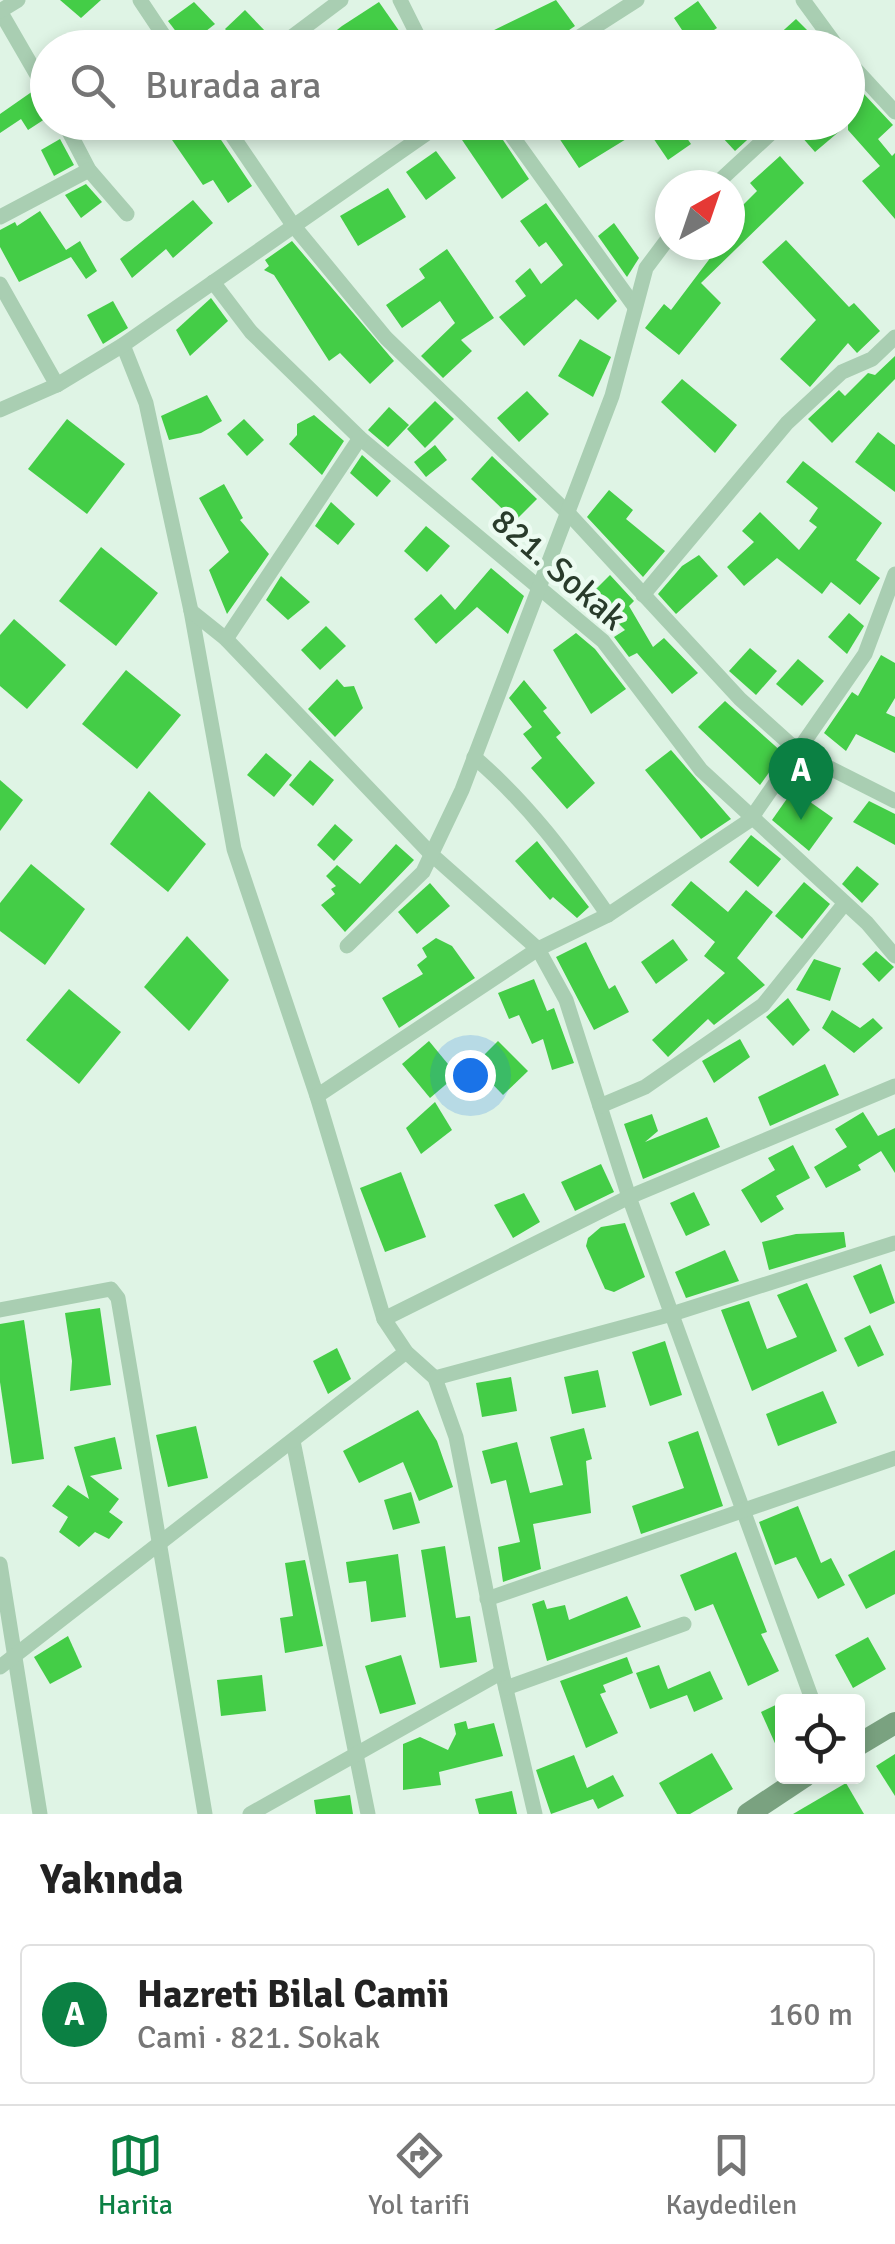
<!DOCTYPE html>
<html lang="tr">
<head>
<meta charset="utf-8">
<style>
	body { margin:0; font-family:Signika,sans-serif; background:#f2f2f2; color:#222 }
	.controls { position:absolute; right:30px; bottom:30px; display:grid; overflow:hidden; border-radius:10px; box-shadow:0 5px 15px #0003 }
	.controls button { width:90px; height:90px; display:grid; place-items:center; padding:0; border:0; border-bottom:2px solid #e0e0e0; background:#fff; color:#222; font:50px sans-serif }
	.compass { position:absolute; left:655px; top:170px; width:90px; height:90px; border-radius:50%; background:#fff; box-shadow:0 5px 15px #0003; rotate:40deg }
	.you { position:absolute; left:470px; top:1075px; width:35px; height:35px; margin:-25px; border:8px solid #fff; border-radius:50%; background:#1a73e8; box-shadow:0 0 0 15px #1a73e833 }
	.badge { display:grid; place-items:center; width:65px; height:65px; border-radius:50%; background:#0b8043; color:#fff; font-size:32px; font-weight:700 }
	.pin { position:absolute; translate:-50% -82px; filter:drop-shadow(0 2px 5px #0008) }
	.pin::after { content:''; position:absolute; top:52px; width:35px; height:30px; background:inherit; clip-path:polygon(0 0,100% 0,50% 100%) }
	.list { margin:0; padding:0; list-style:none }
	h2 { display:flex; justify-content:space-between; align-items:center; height:130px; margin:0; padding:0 40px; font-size:42px }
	h2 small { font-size:32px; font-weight:400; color:#767676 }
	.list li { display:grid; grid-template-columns:65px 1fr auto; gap:30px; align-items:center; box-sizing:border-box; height:140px; margin:0 20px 20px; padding:0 20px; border:2px solid #e0e0e0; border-radius:10px }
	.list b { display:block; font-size:38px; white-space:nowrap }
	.list p { margin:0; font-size:32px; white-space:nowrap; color:#767676 }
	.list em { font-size:32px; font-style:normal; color:#767676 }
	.icon { flex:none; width:55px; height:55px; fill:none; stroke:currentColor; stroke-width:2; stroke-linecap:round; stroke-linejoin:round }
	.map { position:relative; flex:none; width:895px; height:1814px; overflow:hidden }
	.search { position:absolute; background:#fff; box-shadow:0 5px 15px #0003; left:30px; right:30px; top:30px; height:110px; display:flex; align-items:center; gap:25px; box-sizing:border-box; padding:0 35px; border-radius:55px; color:#767676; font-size:38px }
	.sheet { height:290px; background:#fff }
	nav { display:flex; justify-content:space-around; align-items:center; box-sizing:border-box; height:140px; border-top:2px solid #e0e0e0; background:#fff; font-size:28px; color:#767676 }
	nav a { display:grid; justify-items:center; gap:5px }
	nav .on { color:#0b8043 }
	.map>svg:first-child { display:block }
</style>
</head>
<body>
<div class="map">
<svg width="895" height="1814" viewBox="0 0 895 1814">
	<rect width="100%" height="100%" fill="#dff4e5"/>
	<g fill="#44cd47">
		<path d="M60,0H101L81,18Z"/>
		<path d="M556,0L575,26L543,48H489L484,35Z"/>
		<path d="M698,1L717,28L714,30L726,48H694L674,18Z"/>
		<path d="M194,2L215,24L187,46L168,21Z"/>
		<path d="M379,2L411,48H314L342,26Z"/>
		<path d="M245,10L266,32L251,48H243L225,29Z"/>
		<path d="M796,19L817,40L812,48H764Z"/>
		<path d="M848,77L893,125L878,139L892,156L895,153V219L862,181L880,166L848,130V124L815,152L793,127L794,122H848Z"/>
		<path d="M33,91L48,106V117L28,130L21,119L0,133V114Z"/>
		<path d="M193,122H209L252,186L228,203L213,180L203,185L170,137Z"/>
		<path d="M374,122H412L387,140Z"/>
		<path d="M476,122H491L529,179L502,199L458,134Z"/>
		<path d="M601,122H628L636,133L579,168L559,138L580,124L586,133Z"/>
		<path d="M663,122H676L691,144L668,160L649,132Z"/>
		<path d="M708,122H749L757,131L735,151Z"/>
		<path d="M60,139L74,165L54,176L41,150Z"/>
		<path d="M436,151L456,178L426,200L406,172Z"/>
		<path d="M780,156L804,183L701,283L721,303L679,355L645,328L664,304L671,310L720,245H730V218L757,191L750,183Z"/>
		<path d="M86,184L102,202L81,218L65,195Z"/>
		<path d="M388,188L406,217L358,246L340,216Z"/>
		<path d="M193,200L213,223L173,258L166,249L132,278L120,259Z"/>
		<path d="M546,203L617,301L598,320L576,299L524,346L499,317L526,296L515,281L530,268L541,284L563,265L546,242L539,247L520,221Z"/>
		<path d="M40,211L66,250L80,241L97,271L86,279L71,257L19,282L0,247V230L15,222L17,226Z"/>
		<path d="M614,223L639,258L627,277L598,236Z"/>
		<path d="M786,240L849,307L854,303L880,331L857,353L848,343L810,387L780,359L816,320L762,262Z"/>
		<path d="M292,241L394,361L370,384L340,353L329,361L274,275L264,270L269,266L265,260Z"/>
		<path d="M447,249L494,318L461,340L472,351L443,378L421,356L455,323L440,301L402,328L386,305L425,278L419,269Z"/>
		<path d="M211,298L228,321L190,356L176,330Z"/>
		<path d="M113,301L128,328L103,344L87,315Z"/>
		<path d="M580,339L611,357L593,397L558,376Z"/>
		<path d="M895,356V379L832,443L808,419L839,390L845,396L868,373L875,375Z"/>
		<path d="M682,379L737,425L715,453L661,402Z"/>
		<path d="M527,391L549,414L519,442L497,418Z"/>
		<path d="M207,395L222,421L201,433L169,440L161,416Z"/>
		<path d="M435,401L454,419L425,448L407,429Z"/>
		<path d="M389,407L409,425L388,447L368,430Z"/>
		<path d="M314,415L344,441L322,475L289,444L297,435V424Z"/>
		<path d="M67,419L125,464L87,514L28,469Z"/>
		<path d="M244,419L264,440L247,456L227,434Z"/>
		<path d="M878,432L895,445V492L855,462Z"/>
		<path d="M435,445L447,460L426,477L414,462Z"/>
		<path d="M362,455L391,481L377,497L350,473Z"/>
		<path d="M492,456L537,499L515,521L471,479Z"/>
		<path d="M803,461L882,523L856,560L880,578L860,605L831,582L822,594L777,558L744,586L727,567L754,542L742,531L760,512L799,550L817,527L809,521L818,508L786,482Z"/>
		<path d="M224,484L243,518L240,520L269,554L227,614L209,570L229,552L199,498Z"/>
		<path d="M609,490L633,510L626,519L665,551L643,577L587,517Z"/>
		<path d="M331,502L355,524L338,545L315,526Z"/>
		<path d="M426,526L450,546L427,572L404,551Z"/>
		<path d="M101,547L158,593L116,646L59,601Z"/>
		<path d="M699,555L718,576L676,614L658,594L682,566Z"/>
		<path d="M491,568L524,596L508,634L477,607L436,644L414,619L441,594L455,610Z"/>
		<path d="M610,575L634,601L629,606L653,647L664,638L698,673L672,694L637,653L629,657L614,637L625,630L590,595Z"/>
		<path d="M281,576L310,602L288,620L266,600Z"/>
		<path d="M849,613L864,626L847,654L828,637Z"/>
		<path d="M14,619L66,665L27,709L0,686V635Z"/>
		<path d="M326,626L346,646L320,670L301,650Z"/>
		<path d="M576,633L595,649L626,689L591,714L553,650Z"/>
		<path d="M750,648L777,671L756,695L729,671Z"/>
		<path d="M881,655L895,663V698L886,713L895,717V753L856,734L846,751L824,733L852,692L858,696Z"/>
		<path d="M798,659L824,681L802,706L776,684Z"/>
		<path d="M126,670L181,715L137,769L82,724Z"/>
		<path d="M337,679L344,687L354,686L363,708L335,737L308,709Z"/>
		<path d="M524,680L547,708L543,711L561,733L556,737L595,783L567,809L531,768L542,758L523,734L532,727L509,698Z"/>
		<path d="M725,701L783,753L760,785L698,727Z"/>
		<path d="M671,750L731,819L701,839L645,770Z"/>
		<path d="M266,753L292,775L274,797L247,775Z"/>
		<path d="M310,760L334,780L313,806L289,785Z"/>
		<path d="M0,780L23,800L0,831Z"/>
		<path d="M793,790L833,818L809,851L772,820Z"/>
		<path d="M149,791L206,844L168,892L110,844Z"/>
		<path d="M869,801L895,814V845L853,822Z"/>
		<path d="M335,824L353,840L334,861L317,845Z"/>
		<path d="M751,835L781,859L758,887L729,862Z"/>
		<path d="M537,841L589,907L577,918L553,897L550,900L515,861Z"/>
		<path d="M396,844L414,860L345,932L321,905L335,894L331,889L336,886L326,876L337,865L360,884Z"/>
		<path d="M31,864L85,909L45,965L0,931V903Z"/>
		<path d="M857,866L879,884L862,903L842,884Z"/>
		<path d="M691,881L728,912L746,890L773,912L737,958L765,985L714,1025L708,1019L668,1057L652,1040L725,973L704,956L715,942L671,905Z"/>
		<path d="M804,882L830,904L802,939L775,916Z"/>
		<path d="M430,883L450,906L417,934L398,912Z"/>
		<path d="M187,936L229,980L189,1031L144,987Z"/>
		<path d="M436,938L452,946L475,978L399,1028L382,998L423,974L417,965L427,957L422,948Z"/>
		<path d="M673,939L688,960L656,984L641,962Z"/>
		<path d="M586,942L609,989L615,985L629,1012L594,1030L556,957Z"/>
		<path d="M876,951L894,967L879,982L862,964Z"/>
		<path d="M814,959L841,968L830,1001L796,990Z"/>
		<path d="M534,979L547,1011L554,1008L574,1063L552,1070L543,1039L532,1044L519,1015L509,1019L498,993Z"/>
		<path d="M69,989L121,1032L79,1084L26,1040Z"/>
		<path d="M788,998L810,1030L793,1046L766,1017Z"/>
		<path d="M832,1010L860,1028L873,1018L883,1028L854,1053L822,1028Z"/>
		<path d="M740,1039L750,1057L714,1083L702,1061Z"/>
		<path d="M429,1041L457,1075L430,1098L402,1064Z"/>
		<path d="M498,1041L528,1071L503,1095L474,1065Z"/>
		<path d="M825,1064L839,1095L770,1126L758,1097Z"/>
		<path d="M435,1102L452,1130L421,1154L406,1128Z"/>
		<path d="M863,1112L878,1136L895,1128V1173L881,1151L858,1165L861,1170L826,1188L814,1167L847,1147L835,1129Z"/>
		<path d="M652,1114L658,1131L645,1142L707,1117L720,1147L643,1179L624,1124Z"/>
		<path d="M793,1145L810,1178L776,1196L784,1209L761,1223L741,1190L775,1170L768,1158Z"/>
		<path d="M601,1164L614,1192L575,1211L561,1182Z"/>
		<path d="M401,1172L426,1237L385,1252L360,1188Z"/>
		<path d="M694,1192L710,1225L686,1236L670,1203Z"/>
		<path d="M524,1193L540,1222L513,1238L494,1205Z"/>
		<path d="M625,1223L645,1277L614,1292L605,1289L586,1246L588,1238L601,1227Z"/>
		<path d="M844,1232L846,1247L769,1270L762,1242L796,1234Z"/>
		<path d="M725,1250L739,1281L686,1298L675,1272Z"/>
		<path d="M881,1264L895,1303L870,1314L853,1276Z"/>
		<path d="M807,1283L837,1351L752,1391L721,1310L749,1301L767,1349L797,1337L777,1295Z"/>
		<path d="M100,1308L111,1385L70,1391L72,1361L65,1313Z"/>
		<path d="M24,1320L44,1459L12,1464L0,1382V1324Z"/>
		<path d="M870,1325L884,1355L858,1367L844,1338Z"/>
		<path d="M665,1341L682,1395L650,1406L632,1352Z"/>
		<path d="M337,1348L351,1379L328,1394L313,1361Z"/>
		<path d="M598,1370L606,1407L572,1414L564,1377Z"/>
		<path d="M511,1377L517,1411L482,1417L476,1383Z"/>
		<path d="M823,1391L837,1423L778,1446L766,1414Z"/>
		<path d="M418,1410L437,1441L453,1487L419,1501L403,1462L359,1483L343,1451Z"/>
		<path d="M196,1426L208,1478L168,1487L156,1435Z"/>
		<path d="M584,1428L592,1459L586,1461L591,1513L533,1524L541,1569L503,1582L498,1547L520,1542L506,1480L491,1484L482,1451L517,1442L530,1493L563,1485L550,1437Z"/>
		<path d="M698,1431L723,1506L641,1534L632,1506L684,1488L668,1442Z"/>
		<path d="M115,1437L122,1469L90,1476L119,1499L109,1512L123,1522L109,1539L95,1532L79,1547L59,1532L68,1517L52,1506L68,1485L89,1499L74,1447Z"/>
		<path d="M411,1492L420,1523L393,1530L384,1500Z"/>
		<path d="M798,1506L821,1563L831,1558L845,1585L818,1599L796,1557L775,1565L759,1522Z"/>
		<path d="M445,1546L456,1618L470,1616L477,1662L440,1668L421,1550Z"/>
		<path d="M895,1550V1594L866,1609L848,1575Z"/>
		<path d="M736,1552L767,1632L761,1634L779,1671L748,1686L713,1604L695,1611L680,1575Z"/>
		<path d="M398,1554L406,1617L371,1622L366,1581L349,1583L346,1562Z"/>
		<path d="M305,1560L323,1646L285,1653L280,1618L293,1616L285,1563Z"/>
		<path d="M627,1596L641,1627L547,1661L532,1604L544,1600L547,1609L565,1605L569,1620Z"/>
		<path d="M68,1636L82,1667L50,1684L34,1657Z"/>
		<path d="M868,1637L886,1669L853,1688L835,1655Z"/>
		<path d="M401,1655L416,1704L380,1714L365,1666Z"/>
		<path d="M627,1657L633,1673L603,1685L606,1692L600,1694L618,1733L586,1748L560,1681Z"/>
		<path d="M659,1665L668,1689L710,1671L723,1699L694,1712L687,1695L650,1709L636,1673Z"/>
		<path d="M262,1675L266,1711L221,1716L217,1680Z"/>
		<path d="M782,1702V1759L761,1712Z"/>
		<path d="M466,1721L468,1729L494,1723L503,1756L439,1772L441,1785L403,1790V1744L420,1737L448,1750L456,1734L454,1724Z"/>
		<path d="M712,1753L733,1789L690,1814H677L659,1783Z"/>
		<path d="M895,1754V1796L876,1766Z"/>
		<path d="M574,1755L587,1788L613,1775L624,1796L598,1809L593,1799L551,1814L536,1770Z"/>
		<path d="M846,1783L864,1814H793Z"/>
		<path d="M512,1791L517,1814H479L475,1799Z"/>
		<path d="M350,1795L353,1814H316L314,1800Z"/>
	</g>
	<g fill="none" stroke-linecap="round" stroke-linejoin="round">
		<g stroke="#a9ceb2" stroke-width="15">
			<path d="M140,0L172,48"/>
			<path d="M400,0L424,48"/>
			<path d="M803,0L838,48"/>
			<path d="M0,11L48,94"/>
			<path d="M0,11L18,0"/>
			<path d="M277,48L341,0"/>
			<path d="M562,48L637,0"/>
			<path d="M848,61L895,112"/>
			<path d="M64,122L89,170L127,214"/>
			<path d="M223,122L293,225L386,338L570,515L740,699L800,753L895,801"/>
			<path d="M502,122L635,307"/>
			<path d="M715,185L783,122"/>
			<path d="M0,217L89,170"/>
			<path d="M213,282L251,332L360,438L603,641L701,770L867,923L895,956"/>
			<path d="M0,284L57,385"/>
			<path d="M123,345L146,403L191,611L234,849L317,1096L384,1319L406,1352L435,1378L456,1437L502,1672L535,1814"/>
			<path d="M0,410L57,385L123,345L443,122"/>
			<path d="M643,595L787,423L842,372L872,359L895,337"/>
			<path d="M191,611L226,639L431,854L538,949L566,1000L629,1197L813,1702"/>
			<path d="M226,639L360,438"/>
			<path d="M474,757C528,803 568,857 608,915"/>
			<path d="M347,946L423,872L462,790L612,396L646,268L670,236"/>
			<path d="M317,1096L538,949L608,915L750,820L865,654L895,574"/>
			<path d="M600,1106L645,1087L763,1005L845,903"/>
			<path d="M0,1310L111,1289L118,1298L205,1814"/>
			<path d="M384,1319L629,1197L895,1086"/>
			<path d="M435,1378L672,1314L895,1243"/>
			<path d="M293,1441L368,1814"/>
			<path d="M0,1564L40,1814"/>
			<path d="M487,1599L895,1458"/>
			<path d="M0,1667L406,1352"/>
			<path d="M506,1688L684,1624"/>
			<path d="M250,1814L502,1672"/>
		</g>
		<g stroke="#7aa280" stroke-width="22">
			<path d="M858,1745L895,1723"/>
			<path d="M748,1814L805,1776"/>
		</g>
	</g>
	<g text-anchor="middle" stroke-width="9" stroke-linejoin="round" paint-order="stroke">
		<g font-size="35" fill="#293b2b" stroke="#ecfbf1">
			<text transform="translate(559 569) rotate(41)" y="12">821. Sokak</text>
		</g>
	</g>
</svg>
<div class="controls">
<button><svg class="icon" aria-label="locate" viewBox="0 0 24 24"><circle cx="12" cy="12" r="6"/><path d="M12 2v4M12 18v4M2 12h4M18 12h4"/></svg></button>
</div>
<svg class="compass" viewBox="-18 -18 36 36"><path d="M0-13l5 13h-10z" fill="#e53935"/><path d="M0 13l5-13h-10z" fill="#767676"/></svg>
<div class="you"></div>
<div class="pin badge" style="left:801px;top:820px">A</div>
<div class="search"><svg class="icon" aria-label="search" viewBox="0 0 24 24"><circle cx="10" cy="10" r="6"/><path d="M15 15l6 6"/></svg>Burada ara</div>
</div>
<section class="sheet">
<h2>Yakında<small></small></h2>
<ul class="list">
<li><span class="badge">A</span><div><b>Hazreti Bilal Camii</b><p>Cami · 821. Sokak</p></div><em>160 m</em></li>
</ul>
</section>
<nav>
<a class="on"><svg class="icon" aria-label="map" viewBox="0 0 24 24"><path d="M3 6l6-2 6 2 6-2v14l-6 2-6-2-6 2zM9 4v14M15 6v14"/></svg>Harita</a>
<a><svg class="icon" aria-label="directions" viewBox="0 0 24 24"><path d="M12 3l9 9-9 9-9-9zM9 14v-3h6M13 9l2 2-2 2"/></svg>Yol tarifi</a>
<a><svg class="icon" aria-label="saved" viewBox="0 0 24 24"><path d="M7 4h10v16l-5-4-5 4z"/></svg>Kaydedilen</a>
</nav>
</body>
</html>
